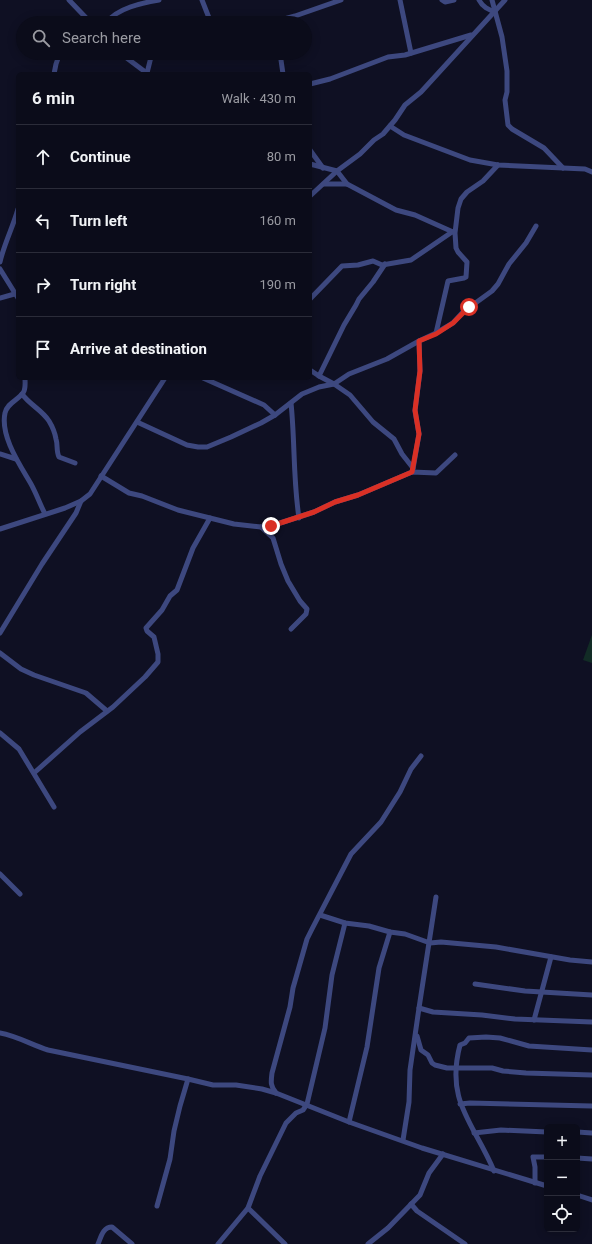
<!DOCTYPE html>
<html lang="en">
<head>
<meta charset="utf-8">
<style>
	body { margin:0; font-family:Roboto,sans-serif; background:#191a27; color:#f1f3f6 }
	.controls { position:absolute; right:12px; bottom:12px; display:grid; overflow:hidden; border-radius:6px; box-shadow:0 2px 10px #0003 }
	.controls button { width:36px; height:36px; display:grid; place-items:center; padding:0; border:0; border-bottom:1px solid #2b2c39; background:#0b0c1a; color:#f1f3f6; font:20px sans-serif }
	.stop { position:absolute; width:12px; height:12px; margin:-9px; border:3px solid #d93025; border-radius:50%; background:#fff }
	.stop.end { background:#d93025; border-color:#fff; box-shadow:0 1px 4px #0008 }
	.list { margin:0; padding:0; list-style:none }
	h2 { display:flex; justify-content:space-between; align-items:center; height:52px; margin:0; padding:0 16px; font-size:17px }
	h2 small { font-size:13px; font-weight:400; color:#9a9ba2 }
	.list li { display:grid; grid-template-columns:26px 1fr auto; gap:12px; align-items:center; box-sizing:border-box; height:64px; padding:0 16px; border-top:1px solid #2b2c39 }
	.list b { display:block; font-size:15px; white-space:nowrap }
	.list em { font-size:13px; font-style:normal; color:#9a9ba2 }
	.icon { flex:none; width:22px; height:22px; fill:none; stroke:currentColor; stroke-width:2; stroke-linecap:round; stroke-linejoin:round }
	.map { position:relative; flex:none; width:592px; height:1244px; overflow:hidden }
	.search { position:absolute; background:#0b0c1a; box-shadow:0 2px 10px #0003; left:16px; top:16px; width:296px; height:44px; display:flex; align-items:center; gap:10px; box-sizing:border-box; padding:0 14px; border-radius:22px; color:#9a9ba2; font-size:15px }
	.panel { position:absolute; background:#0b0c1a; box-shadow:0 2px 10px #0003; left:16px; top:72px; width:296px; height:308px; border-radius:6px }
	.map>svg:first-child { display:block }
</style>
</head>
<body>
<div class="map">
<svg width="592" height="1244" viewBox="0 0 592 1244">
	<rect width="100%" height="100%" fill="#0f1023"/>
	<path fill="#122c26" d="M592,635V663L583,660Z"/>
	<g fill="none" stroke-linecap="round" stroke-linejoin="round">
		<g stroke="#3d487f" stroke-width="5">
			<path d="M69,0L91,23"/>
			<path d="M202,0L211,23"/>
			<path d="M400,0L411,53"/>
			<path d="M442,0L445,2L454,0"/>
			<path d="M479,0C482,6 489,11 495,11"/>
			<path d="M492,0L502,37L507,71V92L505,100L508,125L512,129L544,148L563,168"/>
			<path d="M106,23C117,8 142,3 159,0"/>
			<path d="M270,23L295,16L341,0"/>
			<path d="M120,53L148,74"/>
			<path d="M280,53L283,74"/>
			<path d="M147,73L152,53"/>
			<path d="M54,74L56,64L60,53"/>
			<path d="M310,84L330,79L388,57L405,55L471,35"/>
			<path d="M390,126L404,135L470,160L498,165L585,169L592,172"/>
			<path d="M310,150L323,168"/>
			<path d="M310,164L337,171L347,184L396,210L415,215L453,232"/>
			<path d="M324,184H347"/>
			<path d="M310,196L337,171L360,154L374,140L383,134L395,120L405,105L421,92L505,0"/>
			<path d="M0,262C4,244 13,227 18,209"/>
			<path d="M0,269L18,298"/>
			<path d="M0,298L18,293"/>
			<path d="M310,299L342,266L358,265L373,261L382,265L411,260L452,232"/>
			<path d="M436,333L448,281L464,278L466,277L467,262L458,252L456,248L455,233L458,208L461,199L467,192L483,181L498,165"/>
			<path d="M310,370L319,376L334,384L350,395L373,422L394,439L402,454L413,468"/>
			<path d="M319,376L344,325L356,305L359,299L373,282L385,264"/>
			<path d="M25,378C25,383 26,389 23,393C18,400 7,403 5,413C0,436 20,465 31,484C36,493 40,504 45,514"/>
			<path d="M203,378L264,405L275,415"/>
			<path d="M22,394C30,405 42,410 49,421C52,426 55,433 56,439C58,445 56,451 59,457L75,463"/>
			<path d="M291,403C295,441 293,479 299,518"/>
			<path d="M137,422L187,445L198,447H207L231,437L261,423L275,415L302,394L319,387L334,384L349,374L387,359L419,341L436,333L453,323L463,312L492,291L498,284L509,264L526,243L536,226"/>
			<path d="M0,454L16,459"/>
			<path d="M413,469L419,434L415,411L420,371L419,341"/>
			<path d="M101,476L129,493L142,496L178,510L234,524L261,527L271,526L314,512L335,502L358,495L412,472L436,473L455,455"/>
			<path d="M261,527L273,538L281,564L288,581L300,601L307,609L306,614L291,629"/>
			<path d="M0,529L65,508L81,501"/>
			<path d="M0,633L42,564L76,513L81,501L90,494L165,378"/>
			<path d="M0,653L21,669L34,675L86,693L107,711"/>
			<path d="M0,733L19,749L54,807"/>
			<path d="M34,773L80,732L113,707L145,677L158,662V654L154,637L147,631L146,628L162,610L170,596L177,590L193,548L210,518"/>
			<path d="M0,874L20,894"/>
			<path d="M320,915L345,923L369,926L390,932L405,934L430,943L441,942L496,947L570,960L592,962"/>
			<path d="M475,984L525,991L592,995"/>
			<path d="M419,1008L433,1012L482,1015L515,1019L592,1022"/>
			<path d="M534,1020L551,957"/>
			<path d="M0,1033C17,1036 32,1045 48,1050L188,1079L213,1085H236L262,1089L276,1093L349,1122L422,1148L547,1186"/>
			<path d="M417,1036L421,1050L428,1055L432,1063L435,1065L447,1068H492L503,1071L526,1073L592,1075"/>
			<path d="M276,1093C270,1086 271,1081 272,1073L290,1007L293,988L307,939L312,929L351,854L381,822L400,792L411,769L421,756"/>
			<path d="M460,1104L470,1103L592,1106"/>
			<path d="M349,1122L367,1047L379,968L390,932"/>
			<path d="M577,1132L592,1133"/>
			<path d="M474,1133L501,1130L547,1132"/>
			<path d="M403,1140L409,1102L410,1070L419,1008L436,897"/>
			<path d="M577,1158L592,1159"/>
			<path d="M494,1171C474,1123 445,1102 460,1045L465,1043L469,1038L486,1037L500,1038L529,1046L592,1050"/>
			<path d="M535,1183V1167L533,1157H547"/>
			<path d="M577,1195L592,1200"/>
			<path d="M411,1204L417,1211L465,1244"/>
			<path d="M157,1206L170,1159L174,1131L180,1106L188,1079"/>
			<path d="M248,1208L285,1244"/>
			<path d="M98,1244C101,1237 103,1227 112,1227L132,1244"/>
			<path d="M218,1244L248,1208L260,1176L286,1123L296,1113L303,1110L307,1104L325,1028L332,975L345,923"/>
			<path d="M368,1244L388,1228L420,1195L429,1173L443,1154"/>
		</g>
	</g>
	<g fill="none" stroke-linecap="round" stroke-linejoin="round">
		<path stroke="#d93025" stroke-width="5" d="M271,526L314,512L335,502L358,495L412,472L419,434L415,410L420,371L419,341L436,334L453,323L469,307"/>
	</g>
</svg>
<div class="controls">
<button>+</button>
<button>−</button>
<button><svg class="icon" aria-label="locate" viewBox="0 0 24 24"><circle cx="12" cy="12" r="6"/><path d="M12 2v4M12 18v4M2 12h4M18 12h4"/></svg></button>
</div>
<div class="stop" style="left:469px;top:307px"></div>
<div class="stop end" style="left:271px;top:526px"></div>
<div class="search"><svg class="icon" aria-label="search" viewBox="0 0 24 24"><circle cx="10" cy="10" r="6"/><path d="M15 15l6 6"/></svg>Search here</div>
<section class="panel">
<h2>6 min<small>Walk · 430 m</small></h2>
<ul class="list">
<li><svg class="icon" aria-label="ahead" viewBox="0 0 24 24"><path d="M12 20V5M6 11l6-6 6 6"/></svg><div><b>Continue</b></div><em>80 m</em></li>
<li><svg class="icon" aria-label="left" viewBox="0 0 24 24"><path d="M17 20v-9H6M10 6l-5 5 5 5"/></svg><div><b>Turn left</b></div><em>160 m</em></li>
<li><svg class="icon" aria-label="right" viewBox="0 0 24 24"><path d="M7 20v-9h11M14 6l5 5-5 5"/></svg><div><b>Turn right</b></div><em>190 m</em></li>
<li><svg class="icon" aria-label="arrive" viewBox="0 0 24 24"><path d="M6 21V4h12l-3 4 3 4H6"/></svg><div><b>Arrive at destination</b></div></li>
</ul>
</section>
</div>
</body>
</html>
